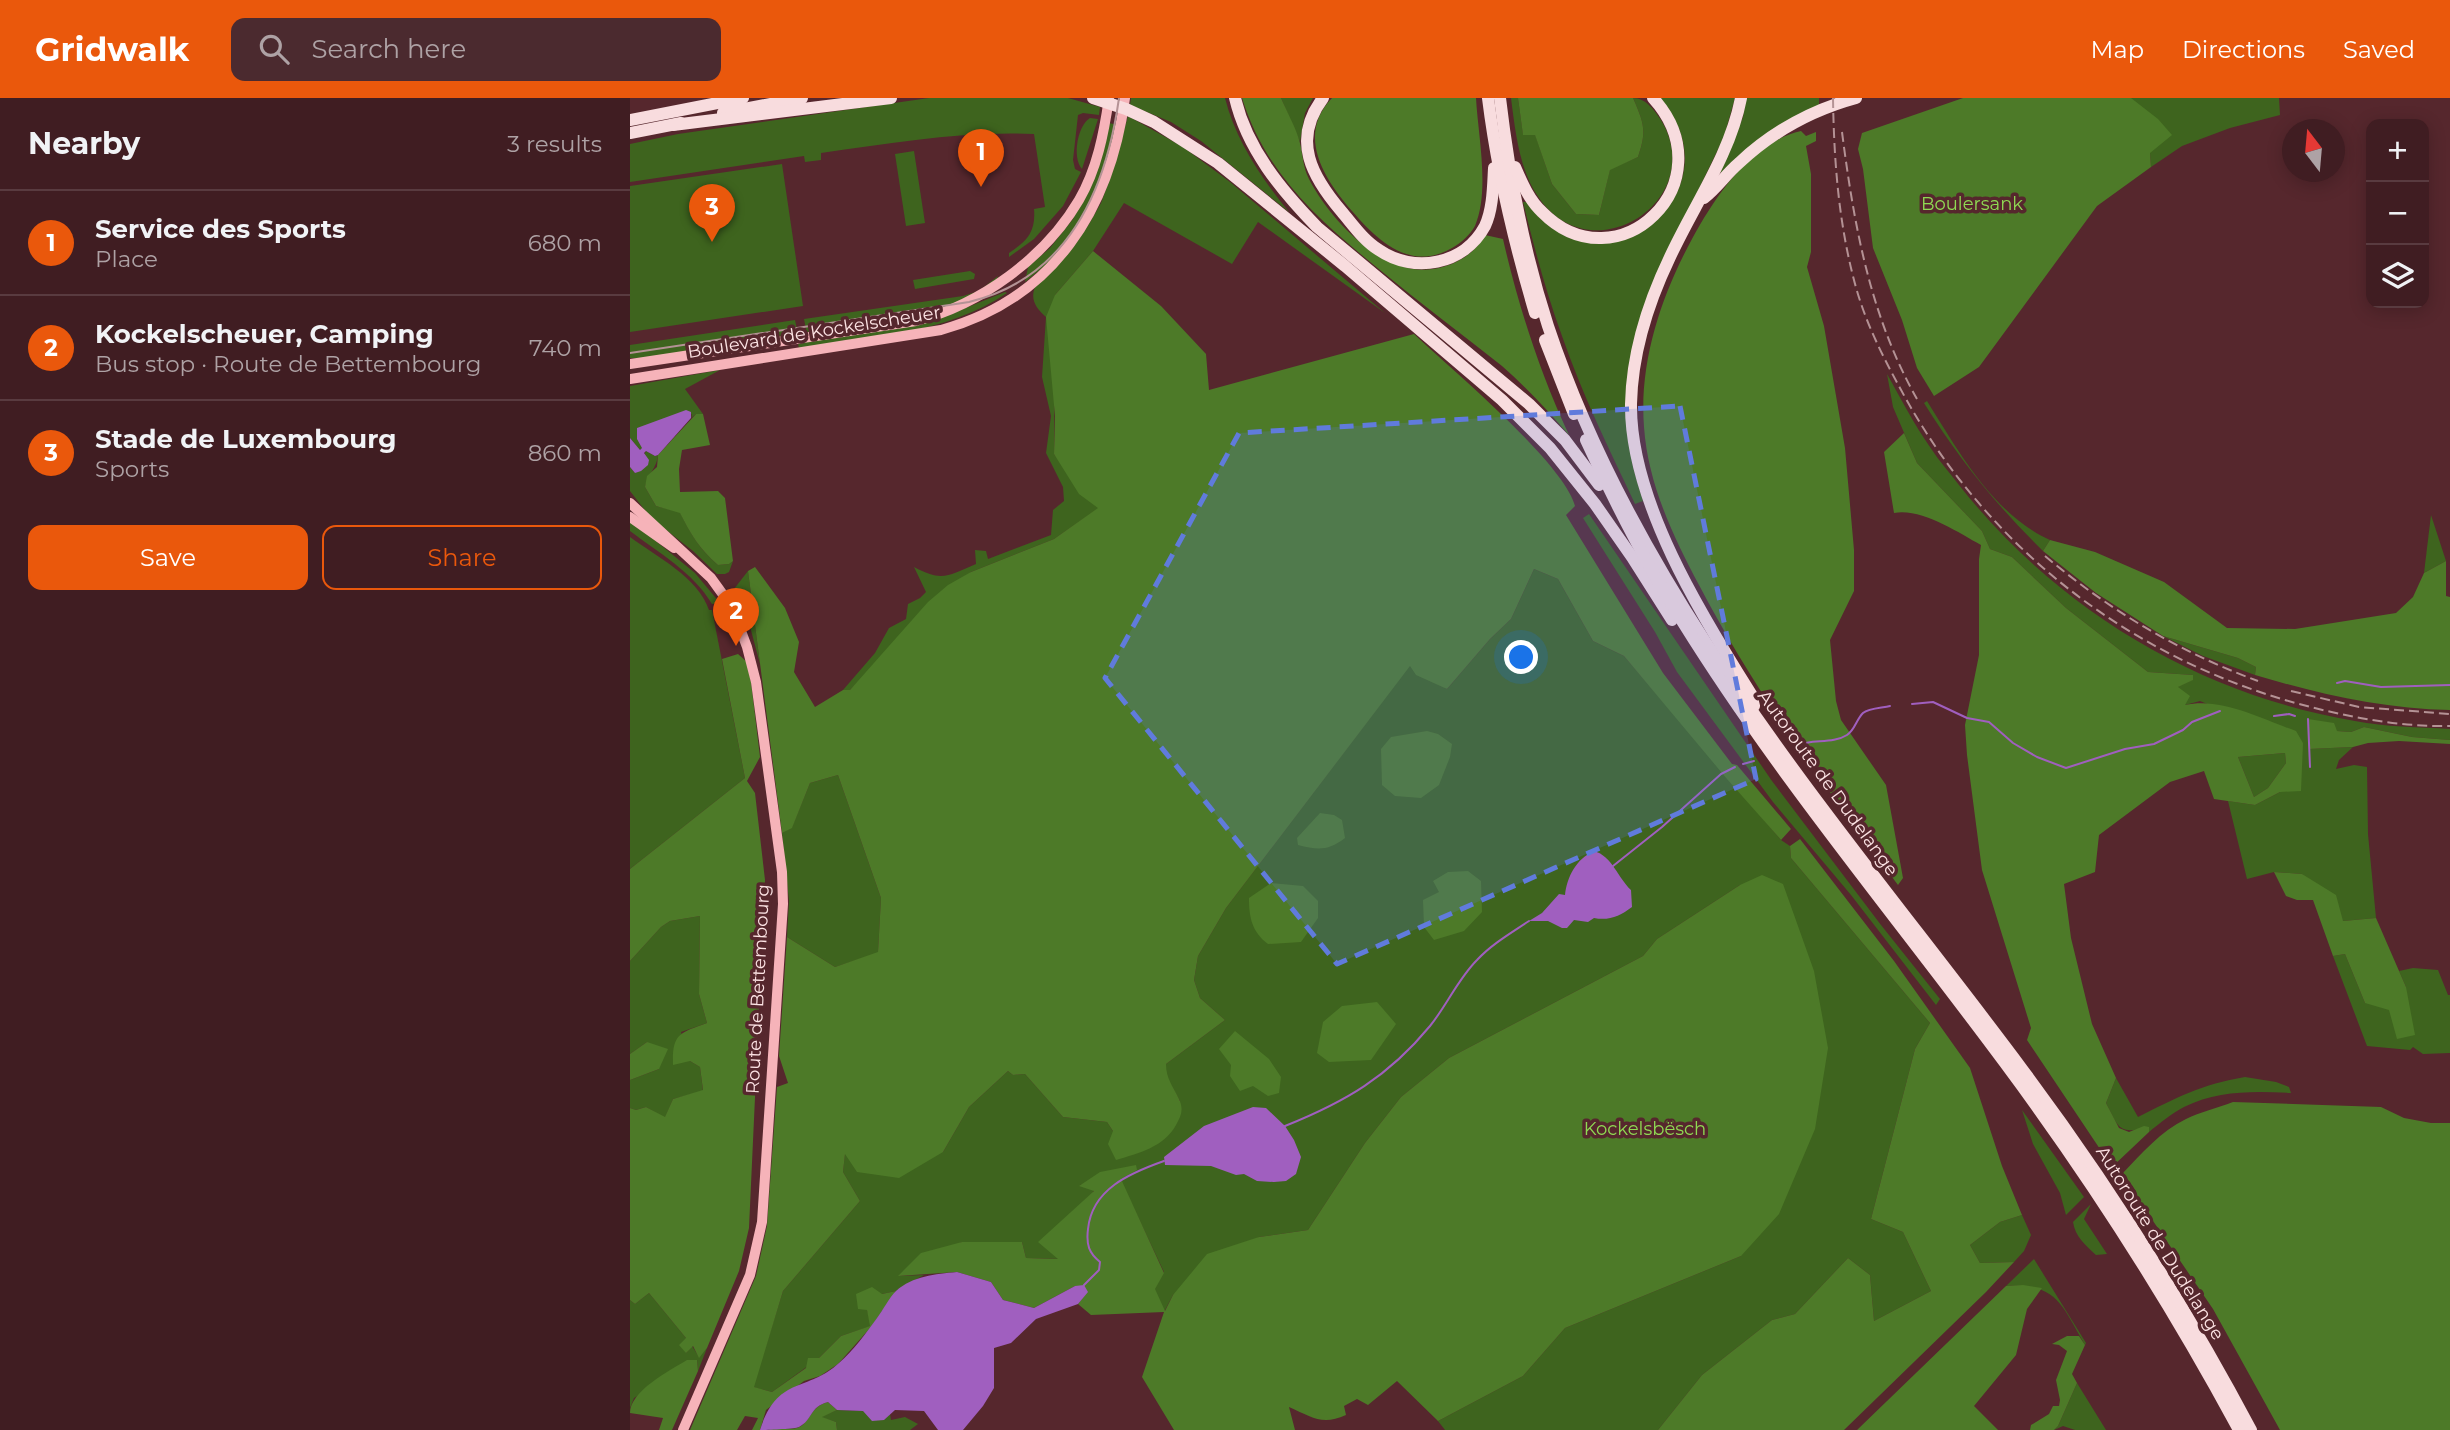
<!DOCTYPE html>
<html lang="en">
<head>
<meta charset="utf-8">
<style>
	body { margin:0; font-family:Montserrat,sans-serif; background:#4b2a2f; color:#f1f3f6 }
	.controls { position:absolute; right:21px; top:21px; display:grid; overflow:hidden; border-radius:14px; box-shadow:0 4px 18px #0003 }
	.controls button { width:63px; height:63px; display:grid; place-items:center; padding:0; border:0; border-bottom:2px solid #593b40; background:#401d22; color:#f1f3f6; font:35px sans-serif }
	.compass { position:absolute; left:1652px; top:21px; width:63px; height:63px; border-radius:50%; background:#401d22; box-shadow:0 4px 18px #0003; rotate:344deg }
	.you { position:absolute; left:892px; top:560px; width:24px; height:24px; margin:-18px; border:5px solid #fff; border-radius:50%; background:#1a73e8; box-shadow:0 0 0 10px #1a73e833 }
	.badge { display:grid; place-items:center; width:46px; height:46px; border-radius:50%; background:#ea580c; color:#fff; font-size:23px; font-weight:700 }
	.pin { position:absolute; translate:-50% -58px; filter:drop-shadow(0 2px 4px #0008) }
	.pin::after { content:''; position:absolute; top:37px; width:24px; height:21px; background:inherit; clip-path:polygon(0 0,100% 0,50% 100%) }
	.list { margin:0; padding:0; list-style:none }
	h2 { display:flex; justify-content:space-between; align-items:center; height:91px; margin:0; padding:0 28px; font-size:30px }
	h2 small { font-size:23px; font-weight:400; color:#aea2a5 }
	.list li { display:grid; grid-template-columns:46px 1fr auto; gap:21px; align-items:center; box-sizing:border-box; height:105px; padding:0 28px; border-top:2px solid #593b40 }
	.list b { display:block; font-size:26px; white-space:nowrap }
	.list p { margin:0; font-size:23px; white-space:nowrap; color:#aea2a5 }
	.list em { font-size:23px; font-style:normal; color:#aea2a5 }
	.actions { display:flex; gap:14px; padding:21px 28px }
	.actions a { flex:1; padding:16px 0; border:2px solid #ea580c; border-radius:14px; text-align:center; font-size:24px; color:#ea580c }
	.actions .main { background:#ea580c; color:#fff }
	.icon { flex:none; width:38px; height:38px; fill:none; stroke:currentColor; stroke-width:2; stroke-linecap:round; stroke-linejoin:round }
	.map { position:relative; flex:none; width:1820px; height:1332px; overflow:hidden }
	header { display:flex; align-items:center; gap:42px; box-sizing:border-box; height:98px; padding:0 35px; background:#ea580c; color:#fff }
	header strong { font-size:33px }
	nav { display:flex; gap:38px; margin-inline-start:auto; font-size:24px }
	.search { width:490px; height:63px; background:#4b2a2f; display:flex; align-items:center; gap:18px; box-sizing:border-box; padding:0 24px; border-radius:14px; color:#aea2a5; font-size:26px }
	main { display:flex }
	aside { flex:1; background:#401d22 }
	.map>svg:first-child { display:block }
</style>
</head>
<body>
<header>
<strong>Gridwalk</strong>
<div class="search"><svg class="icon" aria-label="search" viewBox="0 0 24 24"><circle cx="10" cy="10" r="6"/><path d="M15 15l6 6"/></svg>Search here</div>
<nav><a>Map</a><a>Directions</a><a>Saved</a></nav>
</header>
<main>
<aside>
<h2>Nearby<small>3 results</small></h2>
<ul class="list">
<li><span class="badge">1</span><div><b>Service des Sports</b><p>Place</p></div><em>680 m</em></li>
<li><span class="badge">2</span><div><b>Kockelscheuer, Camping</b><p>Bus stop · Route de Bettembourg</p></div><em>740 m</em></li>
<li><span class="badge">3</span><div><b>Stade de Luxembourg</b><p>Sports</p></div><em>860 m</em></li>
</ul>
<div class="actions"><a class="main">Save</a><a>Share</a></div>
</aside>
<div class="map">
<svg width="1820" height="1332" viewBox="0 0 1820 1332">
	<rect width="100%" height="100%" fill="#56272d"/>
	<g fill="#3e641e">
		<path d="M299,0H438L470,9L469,17L453,15L448,17L443,62L445,71L451,74L433,108L404,141L379,159V155C397,143 406,134 404,111L415,109L404,36C332,33 262,45 191,55V62L175,64L174,58L0,84V46L48,36Z"/>
		<path d="M501,0H595C605,41 632,81 659,114L571,43L541,24L500,7Z"/>
		<path d="M651,0H683L675,15L670,44Z"/>
		<path d="M881,0H888L893,36H905L922,86L946,116L969,117L980,71L1008,59C1017,33 1014,25 1003,0C1016,0 1025,13 1031,22C1080,103 959,179 907,97C889,70 885,31 881,0Z"/>
		<path d="M1029,0H1105L1094,39L1023,186L998,336L1003,369L1013,403L1005,406C979,351 952,296 932,238C916,194 904,149 893,104H897C968,207 1114,93 1029,0Z"/>
		<path d="M1116,0H1189V9L1092,75L1090,74L1113,19Z"/>
		<path d="M1501,0H1649L1650,17L1600,30L1552,48L1521,69L1520,55Z"/>
		<path d="M498,18L553,49L600,84L755,215L628,124L602,166L494,105L463,153L425,197L424,356L469,410L424,441L341,474L220,592H213L245,555L259,530L276,521L278,506L290,500L296,494L284,469C312,484 318,478 346,466L345,452L356,453L358,461L421,437L423,412L434,403L433,389L416,355L421,318L412,279L416,219C406,210 400,202 405,189L446,145L459,126L471,105L483,72Z"/>
		<path d="M460,20L468,21L452,71C442,60 447,28 460,20Z"/>
		<path d="M479,25L488,27L462,106L422,162L395,184L398,169L420,150L443,121Z"/>
		<path d="M284,53L295,125L276,128L265,56Z"/>
		<path d="M152,66L173,208L0,234V88Z"/>
		<path d="M340,173L345,176L344,181L285,191L283,182Z"/>
		<path d="M368,178C366,185 360,188 354,192C304,227 235,228 177,236L174,221L333,198L349,193Z"/>
		<path d="M375,194L377,195C317,236 239,239 169,251L168,245L301,224Z"/>
		<path d="M165,222L167,232L158,233L159,239L22,260H0V247Z"/>
		<path d="M90,272L55,291L73,316H66L61,320L62,316L10,346L13,350L10,352L0,340V288Z"/>
		<path d="M1257,276C1271,301 1284,326 1300,349C1309,363 1320,375 1329,387C1428,512 1568,596 1725,623C1756,629 1788,629 1820,631V642L1782,639L1734,629L1721,634L1707,633L1679,651L1723,649L1709,662L1706,671L1724,667L1737,669L1738,736L1746,820L1713,823L1672,776L1644,774L1617,781L1598,703L1625,707L1650,694L1673,645L1570,603L1555,607L1547,589L1562,582L1563,577L1518,574L1436,510L1382,459L1360,451L1352,433L1287,365L1263,309Z"/>
		<path d="M1297,303C1329,354 1363,416 1420,442L1413,453C1367,408 1328,360 1294,305Z"/>
		<path d="M16,353L25,358L28,357C27,370 18,375 15,389L26,408L50,414C60,435 70,452 88,467L99,466L103,463L99,474L95,476H87L63,453L21,420L0,393V369L5,375Z"/>
		<path d="M959,416L1142,683L1251,827L1310,901L1306,907L1221,797L1143,704L1047,574L1025,534L953,420Z"/>
		<path d="M1801,417L1816,463L1794,475Z"/>
		<path d="M0,422L65,475L90,505L82,506C63,474 29,455 0,433Z"/>
		<path d="M0,439C27,459 68,479 79,512H82L115,680L0,771Z"/>
		<path d="M904,471L928,481L963,543L994,558L1151,742L1160,748L1161,760L1300,925L1285,951L1241,1121L1273,1134L1301,1193L1244,1223L1240,1177L1218,1160L1165,1216L1142,1222L1072,1277L1028,1332H815L808,1323L893,1278L935,1230L1111,1158L1110,787L1027,841L1013,858L819,960L771,999L735,1045L678,1132L629,1139L543,1197L534,1214L524,1191L534,1174L490,1081L450,1087L464,1092L430,1161L396,1160L392,1144H332L269,1178L294,1177L266,1193L252,1196L237,1211L241,1228L211,1238L189,1260L142,1294L123,1289L153,1193L230,1103L213,1074L215,1055L313,1054L339,1009L378,973L383,977L395,976L433,1019L477,1024L483,1033L550,1003L536,978V966L595,922L570,900L564,882L568,858L596,810L780,567L817,591L860,541L881,521Z"/>
		<path d="M118,473L130,566L115,510L104,491Z"/>
		<path d="M1533,538L1608,560L1626,569L1625,577L1573,558Z"/>
		<path d="M1655,655L1656,665L1638,690L1624,699L1608,659Z"/>
		<path d="M208,677L251,800L248,855L205,869L157,839L159,803L152,735L162,729L180,685Z"/>
		<path d="M70,818L69,896L77,925L51,934L60,963L70,969L73,993L43,1001L35,1020L16,1009L6,1012L0,1010V982L29,971L17,944L0,956V863L31,829L40,823Z"/>
		<path d="M1715,856L1735,905L1776,889L1769,873L1783,870L1808,872L1818,897H1820V955L1793,956L1783,949L1780,952L1737,948L1703,858Z"/>
		<path d="M1615,979L1646,984L1659,989L1661,995C1625,993 1588,992 1554,1009C1542,1015 1530,1025 1519,1034V1029C1488,1037 1489,1030 1476,1005L1486,980L1508,1019C1546,1000 1572,986 1615,979Z"/>
		<path d="M1392,1012L1454,1099L1436,1117L1430,1095L1403,1046Z"/>
		<path d="M1461,1106L1454,1121L1477,1156L1466,1157C1455,1147 1445,1138 1443,1124Z"/>
		<path d="M1392,1117L1401,1137L1394,1153L1384,1164L1350,1165L1340,1147L1370,1124Z"/>
		<path d="M1404,1161L1456,1245L1455,1247C1432,1208 1428,1185 1376,1188Z"/>
		<path d="M19,1195L56,1240V1255L62,1248L69,1259L77,1250L68,1273L67,1262L4,1300L0,1310V1202L5,1206Z"/>
		<path d="M1447,1285L1476,1332H1445L1433,1328L1424,1332L1428,1328Z"/>
		<path d="M207,1312L233,1313L254,1322L260,1316L261,1322L275,1319L288,1326L280,1332H207L206,1324L190,1319Z"/>
	</g>
	<g fill="#4d7a28" fill-rule="evenodd">
		<path d="M612,0H651C657,14 666,30 670,45C673,58 673,69 679,81C700,122 753,179 803,171C824,168 844,157 855,137L873,141C888,207 910,275 939,337C918,313 896,289 872,268C832,236 790,205 750,172C690,123 636,77 612,0Z"/>
		<path d="M702,0H846C848,37 860,93 845,128C840,137 831,145 822,150C780,174 748,143 722,113C694,81 666,37 702,0Z"/>
		<path d="M888,0H1003C1014,25 1017,33 1008,59L980,72L969,117L946,116L922,86L905,37H893Z"/>
		<path d="M1333,0H1501L1528,21L1542,37L1520,55L1521,69L1467,108L1349,269L1304,298L1287,270L1272,222L1243,150L1233,71L1228,51L1232,35Z"/>
		<path d="M1171,33L1176,38L1186,34V43L1176,48L1181,76V154L1177,169L1194,228L1215,350L1224,452V493L1200,542L1206,603L1211,622L1256,687L1273,780L1268,787C1196,691 1125,594 1069,487C1043,438 1018,386 1014,329C1009,264 1031,198 1062,141C1085,99 1121,44 1171,33Z"/>
		<path d="M463,153L531,208L576,256L579,292L784,236C821,271 934,365 945,408L936,417L1033,575L1102,666L1107,667L1161,731L1151,742L1097,681L994,558L963,543L928,481L904,471L881,521L860,541L817,591L786,577L780,568L596,810L568,858L564,882L570,900L595,922L536,966C536,981 543,988 549,1001C554,1012 551,1018 546,1027C534,1049 509,1055 486,1062L478,1046L483,1033L477,1024L433,1019L395,976L383,977L378,973L339,1009L313,1054L269,1080L227,1074L215,1056L213,1074L230,1103L153,1193L124,1289L142,1294L176,1270L178,1260H189L211,1238L240,1228L237,1212L228,1211L226,1196L242,1189L252,1196L266,1193L241,1229L208,1266L190,1278L174,1283L136,1312L130,1332H122L128,1320L115,1318L107,1332H60L126,1178L137,1128L147,989L158,985L149,958L157,839L205,869L248,854L251,800L208,677L180,685L162,730L152,735L118,473L125,469L155,510L169,544L164,574L185,609L213,592H220L298,504L318,487L341,474L424,441L468,410L449,396L424,356L425,318L416,219L425,197Z"/>
		<path d="M66,316H73L80,347L52,352L49,371L50,394L88,393L95,400L103,463L99,466L88,467C70,452 60,435 50,415L26,408L15,389L17,378L27,369L28,357Z"/>
		<path d="M1274,335L1287,365L1352,433L1360,451L1382,459L1436,510L1518,574L1563,577V582L1548,589L1560,598L1555,607C1592,599 1631,621 1666,633L1673,645L1671,693L1650,694L1625,707L1584,701L1574,673L1540,684L1469,737L1465,774L1434,786L1441,840L1462,926L1486,980L1476,1005L1489,1030L1499,1034L1514,1028L1519,1029V1034L1482,1069L1397,942L1401,930L1352,772L1337,657L1335,627L1349,557V461L1351,447C1327,434 1292,410 1264,415L1254,354ZM1655,655L1656,665L1638,690L1624,699L1608,659Z"/>
		<path d="M1420,442L1465,454L1534,484L1597,530L1665,531L1766,515L1783,499L1794,475L1816,463V498L1820,499V612C1753,611 1689,596 1625,577L1626,569L1608,560L1533,538L1466,495L1413,453Z"/>
		<path d="M108,556L117,564L121,584L130,659L117,683L125,695L135,782L119,1130L109,1173L77,1250L69,1260L63,1248L56,1255L49,1247L56,1240L19,1195L5,1206L0,1202V1010L6,1012L16,1009L35,1019L43,1001L73,992L70,969L60,963L43,967C42,936 49,935 77,925L69,896L70,818L40,823L31,829L0,863V771L115,680L92,561Z"/>
		<path d="M1678,621L1704,625L1707,633L1721,634L1734,629L1782,639L1820,642V646L1769,643L1738,645L1723,649L1679,651Z"/>
		<path d="M797,633L808,636L822,646L820,659L809,687L791,700L765,698L752,687L751,651L761,639Z"/>
		<path d="M690,715L704,717L712,722L715,740C698,753 688,752 668,747L667,740Z"/>
		<path d="M1170,741L1264,863L1340,970L1372,1068L1392,1117L1370,1124L1340,1147L1350,1165L1384,1164L1356,1194L1214,1332H1028L1072,1277L1142,1222L1165,1216L1218,1160L1240,1177L1244,1223L1301,1193L1273,1134L1241,1121L1285,951L1300,925L1161,760L1160,748Z"/>
		<path d="M838,773L851,783L852,814L834,833L804,842L794,829L793,802L809,794L803,783L818,774Z"/>
		<path d="M1644,774L1672,776L1706,797L1713,823L1746,820L1776,889L1785,937L1767,941L1759,912L1735,905L1715,856L1703,858L1683,802H1667L1656,798Z"/>
		<path d="M1132,777L1153,786L1184,873L1198,950L1185,1031L1149,1116L1111,1158L935,1230L893,1278L808,1323L767,1283L738,1307L727,1301L714,1308L716,1317C692,1328 682,1319 659,1309L665,1332H544L512,1279L534,1214L461,1217L448,1206L457,1194L445,1188L404,1210L373,1202L361,1184L327,1174L268,1178L291,1155L332,1144H392L396,1160L428,1161L408,1144L464,1093L449,1088L470,1074L506,1067L507,1072L491,1081L534,1175L525,1191L535,1213L543,1197L577,1156L629,1139L678,1132L735,1045L771,999L819,960L1013,858L1027,841L1110,787Z"/>
		<path d="M641,785L673,788L688,803V820L671,844L638,846C622,834 619,820 619,800Z"/>
		<path d="M747,904L766,926L741,962L699,964L687,955L693,924L712,908Z"/>
		<path d="M605,933L639,961L651,979L649,995L638,998L623,988L610,993L600,978L601,967L589,951Z"/>
		<path d="M17,944L38,951L29,971L0,982V956Z"/>
		<path d="M1603,1004L1751,1009L1774,1020L1801,1025H1820V1332H1650L1583,1211L1506,1098V1093L1493,1075C1511,1056 1531,1033 1556,1021C1570,1014 1587,1010 1603,1004Z"/>
		<path d="M1393,1187L1412,1190L1397,1211L1386,1257L1344,1308L1368,1332H1227L1376,1188Z"/>
		<path d="M1437,1238H1449L1455,1247L1442,1276L1447,1285L1428,1328L1424,1332H1400L1401,1327L1419,1316L1423,1308H1429L1430,1302L1426,1282L1437,1253L1429,1247L1422,1246Z"/>
		<path d="M57,1262H67L68,1273L42,1332H29L33,1320L0,1315C0,1293 39,1273 57,1262Z"/>
		<path d="M198,1304L207,1312L192,1319L206,1324L207,1332H138C147,1328 158,1332 167,1330C181,1325 179,1309 198,1304Z"/>
	</g>
	<g fill="#a05fbf">
		<path d="M56,312L61,314V320L28,357L25,358L16,353L14,355L19,362L18,367L11,373L5,375L0,369V340L10,352L12,350L7,341V330Z"/>
		<path d="M964,753C982,758 988,780 1001,792L1002,809C990,818 979,823 964,820L958,824L944,822L937,830H932L918,823H899L912,815L929,796L935,797C937,779 946,761 964,753Z"/>
		<path d="M623,1009L636,1010L655,1028L664,1042L671,1059L666,1076L656,1083L644,1084L627,1083L614,1076L606,1077L581,1068L535,1067L534,1059L574,1028Z"/>
		<path d="M327,1174L361,1184L373,1202L404,1210L445,1188L454,1187L458,1194L448,1206L406,1221L381,1245L364,1250V1290L353,1308L333,1332H308L294,1313L265,1312L254,1322L242,1323L233,1313L207,1312L198,1304C179,1309 183,1322 169,1329C165,1331 136,1332 130,1332C148,1277 176,1295 209,1265C223,1253 236,1235 247,1220C253,1212 259,1200 266,1193C283,1178 305,1176 327,1174Z"/>
	</g>
	<g fill="none" stroke-linecap="round" stroke-linejoin="round">
		<g stroke="#a05fbf" stroke-width="2">
			<path d="M1707,585L1715,583L1751,589L1820,587"/>
			<path d="M1282,606L1303,604L1337,620L1359,624L1383,645L1407,659L1436,670L1495,651L1524,646L1553,632L1562,624L1590,613"/>
			<path d="M1644,618L1659,616L1665,618"/>
			<path d="M1678,621L1680,669"/>
			<path d="M1168,647C1183,641 1203,646 1217,637C1225,632 1226,622 1233,615C1239,610 1252,610 1260,608"/>
			<path d="M1113,666L1124,663"/>
			<path d="M983,768L1032,729L1091,676L1105,669"/>
			<path d="M655,1028C715,1004 758,979 800,928C817,907 828,881 847,862C862,846 881,835 899,823"/>
			<path d="M454,1187L469,1172L470,1164C459,1155 456,1147 458,1131C462,1091 500,1075 534,1063"/>
		</g>
		<g stroke="#f6b3b9" stroke-width="10">
			<path d="M0,266L286,223C350,207 415,160 449,102C467,71 474,35 479,0"/>
			<path d="M0,281L311,232C424,201 480,111 495,0"/>
			<path d="M0,405L81,480L102,509L117,549L126,584L152,774L153,806L132,1124L120,1177L53,1332"/>
			<path d="M0,419L44,450"/>
		</g>
		<g stroke="#f8dcde" stroke-width="12">
			<path d="M463,0L496,11L524,24L588,65L715,168L872,302L920,350L965,406L1002,459L1042,522"/>
			<path d="M605,0C617,51 651,92 687,129L899,306L935,342L969,387"/>
			<path d="M693,0C661,42 682,79 712,114C723,127 734,143 749,152C784,176 834,167 855,128C863,111 863,88 864,70"/>
			<path d="M858,0C867,73 884,144 905,215"/>
			<path d="M870,0C879,77 894,154 918,228C1012,510 1218,737 1392,971C1478,1086 1554,1206 1621,1332"/>
			<path d="M1111,0C1100,57 1064,107 1040,159C1018,205 1002,255 1001,306C1000,402 1071,517 1121,596L1124,608"/>
			<path d="M93,15L172,0"/>
			<path d="M0,22L113,0"/>
			<path d="M43,27L261,0"/>
			<path d="M0,35L51,25"/>
			<path d="M885,69C892,85 899,102 912,114C987,190 1099,84 1023,0"/>
			<path d="M1074,100C1087,90 1096,76 1109,65C1142,34 1182,12 1226,0"/>
			<path d="M915,242L944,316"/>
			<path d="M956,342C985,405 1017,468 1054,526C1150,680 1267,819 1375,965C1462,1082 1540,1204 1609,1332"/>
		</g>
		<path stroke="#b49295" stroke-width="2" d="M0,255L339,204C438,180 476,92 489,0"/>
		<g stroke="#b49295" stroke-width="2" stroke-dasharray="10 5" stroke-linecap="butt">
			<path d="M1203,0C1204,66 1209,130 1227,193C1237,227 1253,259 1270,290C1354,447 1497,559 1669,606C1718,619 1769,629 1820,628"/>
			<path d="M1212,34C1224,127 1240,218 1287,301"/>
			<path d="M1415,458C1479,512 1549,554 1628,583"/>
			<path d="M1661,593L1729,609L1820,616"/>
		</g>
	</g>
	<path fill="#607bdc" fill-opacity="0.2" stroke="#607bdc" stroke-width="5" stroke-dasharray="14 9" stroke-linejoin="round" d="M1050,308L1126,681L707,866L475,580L609,335Z"/>
	<g text-anchor="middle" stroke-width="7" stroke-linejoin="round" paint-order="stroke">
		<g font-size="18" fill="#8fda53" stroke="#56272d">
			<text x="1342" y="112">Boulersank</text>
			<text x="1015" y="1037">Kockelsbësch</text>
		</g>
		<g font-size="18" fill="#fce3e4" stroke="#56272d">
			<text transform="translate(184 234) rotate(-9)" y="6">Boulevard de Kockelscheuer</text>
			<text transform="translate(1198 685) rotate(54)" y="6">Autoroute de Dudelange</text>
			<text transform="translate(128 891) rotate(-87)" y="6">Route de Bettembourg</text>
			<text transform="translate(1530 1145) rotate(58)" y="6">Autoroute de Dudelange</text>
		</g>
	</g>
</svg>
<div class="controls">
<button>+</button>
<button>−</button>
<button><svg class="icon" aria-label="layers" viewBox="0 0 24 24"><path d="M12 4l9 5-9 5-9-5zM3 14l9 5 9-5"/></svg></button>
</div>
<svg class="compass" viewBox="-18 -18 36 36"><path d="M0-13l5 13h-10z" fill="#e53935"/><path d="M0 13l5-13h-10z" fill="#aea2a5"/></svg>
<div class="you"></div>
<div class="pin badge" style="left:351px;top:89px">1</div>
<div class="pin badge" style="left:106px;top:548px">2</div>
<div class="pin badge" style="left:82px;top:144px">3</div>
</div>
</main>
</body>
</html>
